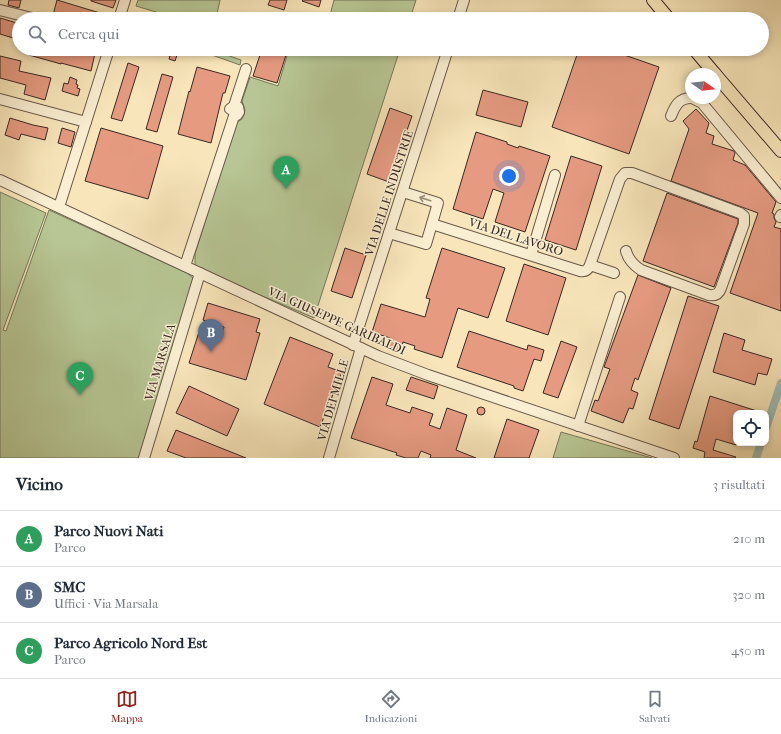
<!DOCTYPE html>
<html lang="it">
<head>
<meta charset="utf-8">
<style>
	body { margin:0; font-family:"IM FELL French Canon",serif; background:#f2f2f3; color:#1f2937 }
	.controls { position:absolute; right:12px; bottom:12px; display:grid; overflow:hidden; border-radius:8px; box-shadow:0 2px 6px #0003 }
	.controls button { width:36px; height:36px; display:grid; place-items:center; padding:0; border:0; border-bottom:1px solid #e0e1e3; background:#fff; color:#1f2937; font:20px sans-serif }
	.compass { position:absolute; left:685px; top:68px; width:36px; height:36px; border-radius:50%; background:#fff; box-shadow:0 2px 6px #0003; rotate:104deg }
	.you { position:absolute; left:509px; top:176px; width:14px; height:14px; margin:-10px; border:3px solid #fff; border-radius:50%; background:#1a73e8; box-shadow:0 0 0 6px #1a73e833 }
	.badge { display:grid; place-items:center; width:26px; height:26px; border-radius:50%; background:#8f2418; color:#fff; font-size:13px; font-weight:700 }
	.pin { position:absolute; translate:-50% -33px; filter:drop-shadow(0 1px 2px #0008) }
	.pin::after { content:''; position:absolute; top:21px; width:14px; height:12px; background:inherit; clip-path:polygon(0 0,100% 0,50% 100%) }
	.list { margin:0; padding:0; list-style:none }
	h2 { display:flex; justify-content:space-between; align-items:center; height:52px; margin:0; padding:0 16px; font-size:17px }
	h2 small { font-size:13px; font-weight:400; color:#747a83 }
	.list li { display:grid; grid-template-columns:26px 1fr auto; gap:12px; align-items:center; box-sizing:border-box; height:56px; padding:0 16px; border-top:1px solid #e0e1e3 }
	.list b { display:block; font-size:15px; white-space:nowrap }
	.list p { margin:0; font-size:13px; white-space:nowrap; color:#747a83 }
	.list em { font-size:13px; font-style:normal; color:#747a83 }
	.icon { flex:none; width:22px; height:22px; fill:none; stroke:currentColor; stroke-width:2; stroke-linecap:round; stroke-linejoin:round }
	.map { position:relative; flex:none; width:781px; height:458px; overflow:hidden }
	.search { position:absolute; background:#fff; box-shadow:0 2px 6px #0003; left:12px; right:12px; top:12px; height:44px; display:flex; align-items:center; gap:10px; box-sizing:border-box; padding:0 14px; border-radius:22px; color:#747a83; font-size:15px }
	.sheet { height:220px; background:#fff }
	nav { display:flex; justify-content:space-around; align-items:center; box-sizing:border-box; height:56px; border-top:1px solid #e0e1e3; background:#fff; font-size:11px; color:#747a83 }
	nav a { display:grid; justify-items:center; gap:2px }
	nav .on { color:#8f2418 }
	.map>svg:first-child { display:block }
</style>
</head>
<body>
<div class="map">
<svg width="781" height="458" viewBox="0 0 781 458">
	<rect width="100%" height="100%" fill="#f8e6ba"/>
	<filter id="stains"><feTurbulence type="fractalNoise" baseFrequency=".005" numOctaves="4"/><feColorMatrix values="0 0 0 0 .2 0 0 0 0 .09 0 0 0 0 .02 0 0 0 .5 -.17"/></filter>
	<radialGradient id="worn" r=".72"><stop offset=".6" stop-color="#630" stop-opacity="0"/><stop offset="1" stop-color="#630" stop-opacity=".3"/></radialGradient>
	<g fill="#b7c694" stroke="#77775c">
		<path d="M138,0H220L216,19H179L136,6Z"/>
		<path d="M334,0H416L410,19H329Z"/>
		<path d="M195,49H210L241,60L240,65Z"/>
		<path d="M289,49H400L314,318L199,269L195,265V254L236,123L242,119L244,115L245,110L242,101L250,77L278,86Z"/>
		<path d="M0,192L46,213L3,330L6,331L49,210L187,273L193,278L195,283L140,458H0Z"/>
		<path d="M561,432L652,458H553Z"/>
	</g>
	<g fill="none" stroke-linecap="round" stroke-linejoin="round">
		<g stroke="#9ebeb5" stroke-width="8">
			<path d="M766,428L781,383"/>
			<path d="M756,458L761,443"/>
		</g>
	</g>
	<g fill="#e69b81" stroke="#372823">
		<path d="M9,0H21L19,8L8,5Z"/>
		<path d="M57,0L100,13L98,19H74L53,15Z"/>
		<path d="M91,0H116L113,8L91,1Z"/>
		<path d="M270,0H287L284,10L268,5Z"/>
		<path d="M303,0H321L319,7L302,1Z"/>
		<path d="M0,18L17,23L13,38L0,34Z"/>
		<path d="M30,49H64L78,52L79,49H96L91,71L61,63V64L29,55Z"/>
		<path d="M168,49H179L175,61L169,59L170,56L166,55Z"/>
		<path d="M262,49H288L277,83L253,76Z"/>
		<path d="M579,49H607L659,67L629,154L552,127Z"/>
		<path d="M0,56L21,61L19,71L51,78L45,100L24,94L26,85L0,78Z"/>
		<path d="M128,63L139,67L122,121L111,118Z"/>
		<path d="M197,67L230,76L225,93H223L211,143L178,134L189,91L190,92Z"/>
		<path d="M162,74L173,77L157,132L146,129Z"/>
		<path d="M70,77L77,80L76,84L78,85L77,88L80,89L78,96L62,91L64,83L68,84Z"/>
		<path d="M483,90L528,102L521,127L476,115Z"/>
		<path d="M390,108L412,116L389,182L367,174Z"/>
		<path d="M696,109L709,123L706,133L714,136L712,144L734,151L735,153L733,160L745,165L776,202L772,213L774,214V218L776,222L774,227L781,229V311L730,293L758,213L671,181L689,129L683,121Z"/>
		<path d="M10,118L33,125L48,128L45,140L21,134L19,140L5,135Z"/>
		<path d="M62,128L75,132L71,147L58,143Z"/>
		<path d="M101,128L163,146L148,199L85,181Z"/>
		<path d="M476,132L507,142V144L518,148L519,146L550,156L525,232L495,222L504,193L493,189L483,219L453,209Z"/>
		<path d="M571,156L602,166L576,250L545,240Z"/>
		<path d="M667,193L738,219V223L714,287L643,261Z"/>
		<path d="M345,248L366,255L352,298L331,291Z"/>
		<path d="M442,248L505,268L488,318L458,308L442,358L414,349L415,346L403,342L401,351L387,347L390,338L372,332L381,304L425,317L430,299L426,298Z"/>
		<path d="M524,264L566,278L548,335L506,321Z"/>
		<path d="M638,275L671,288L638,380L635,378L631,390L638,393L633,409L629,408L623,423L591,411L595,400L598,401L610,369L604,367Z"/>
		<path d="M688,296L719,306L679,429L649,419Z"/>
		<path d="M208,303L260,319L256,332L260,333L246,380L189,363L199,332L221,338L224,327L203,320Z"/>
		<path d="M469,331L527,350L528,345L544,350L541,361L534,359L523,391L514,388V386L457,367Z"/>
		<path d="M724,333L745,340L742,350L772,359L767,375L758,373L755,385L713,372Z"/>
		<path d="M290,337L333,354L328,367L342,372L320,427L264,404Z"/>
		<path d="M561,341L577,347L558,398L543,393Z"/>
		<path d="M372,377L393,384L386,405L410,413L412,407L433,414L429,425L440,429L447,408L467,415L456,450L476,458H430L431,455L421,451L418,458H406L396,455L397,453L351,438Z"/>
		<path d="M411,377L438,386L434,399L406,390Z"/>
		<path d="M189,386L239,409L227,436L176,413Z"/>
		<path d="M710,396L760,412V413H736V445L716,439L713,450L736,457L735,458H704L705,452L693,448L695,441L697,442Z"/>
		<circle cx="481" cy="411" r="4"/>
		<path d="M507,419L539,430L529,458H494Z"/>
		<path d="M176,430L246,458H186L167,451Z"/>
	</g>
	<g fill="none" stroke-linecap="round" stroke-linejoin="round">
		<defs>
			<g id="minor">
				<path d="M0,10L36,19"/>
				<path d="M119,19L125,0"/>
				<path d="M458,19L464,0"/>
				<path d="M692,98L702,103L781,198"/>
				<path d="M0,99L86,122"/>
				<path d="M230,109L234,106L246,69"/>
				<path d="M671,116C675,106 679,98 691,98"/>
				<path d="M0,180L378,356L428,375L674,458"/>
				<path d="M59,207L109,49"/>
				<path d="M780,217L781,215"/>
				<path d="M432,224L580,271C585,272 588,270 590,265L620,179L625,173H632L740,213L744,216V224L721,288C719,294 715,296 709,295L641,270C635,266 628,259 626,251"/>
				<path d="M389,233L426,244L438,203L403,192"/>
				<path d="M531,255L555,175"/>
				<path d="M590,265L614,273"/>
				<path d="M185,266L234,116L237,115L239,112L238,107L234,106"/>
				<path d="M353,345L448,49"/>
				<path d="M578,426L620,297"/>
				<path d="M144,458L200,273"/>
				<path d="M329,458L361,348"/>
			</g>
			<g id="major">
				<path d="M653,0L669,19"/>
				<path d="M694,49L715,74"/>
				<path d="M715,74L781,151"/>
			</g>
		</defs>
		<use href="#minor" stroke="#675849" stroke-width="12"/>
		<use href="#major" stroke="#372823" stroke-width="14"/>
		<use href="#minor" stroke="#faefd2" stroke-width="10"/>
		<use href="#major" stroke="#f8e6ba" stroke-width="12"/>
	</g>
	<defs><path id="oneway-shaft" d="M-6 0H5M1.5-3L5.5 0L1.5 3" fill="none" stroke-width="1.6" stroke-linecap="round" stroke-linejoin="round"/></defs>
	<use stroke="#988c7a" href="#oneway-shaft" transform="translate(425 199) rotate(-163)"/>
	<g text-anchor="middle" stroke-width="3" stroke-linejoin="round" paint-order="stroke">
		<g font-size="12" fill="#372823" stroke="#faefd2">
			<text transform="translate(389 193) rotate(-72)" y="4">VIA DELLE INDUSTRIE</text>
			<text transform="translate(516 237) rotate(18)" y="4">VIA DEL LAVORO</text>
			<text transform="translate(337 321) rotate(24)" y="4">VIA GIUSEPPE GARIBALDI</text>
			<text transform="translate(160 362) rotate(-73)" y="4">VIA MARSALA</text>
			<text transform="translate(333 400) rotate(-74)" y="4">VIA DEI MILLE</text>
		</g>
	</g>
	<rect width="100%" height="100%" filter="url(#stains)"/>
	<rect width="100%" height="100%" fill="url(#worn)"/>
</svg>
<div class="controls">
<button><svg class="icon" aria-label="locate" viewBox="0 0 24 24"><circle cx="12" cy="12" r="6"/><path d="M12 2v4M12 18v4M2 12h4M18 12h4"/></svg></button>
</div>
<svg class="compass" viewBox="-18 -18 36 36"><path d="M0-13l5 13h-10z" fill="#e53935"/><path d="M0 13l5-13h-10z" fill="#747a83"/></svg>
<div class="you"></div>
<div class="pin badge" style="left:286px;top:189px;background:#2e9e5b">A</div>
<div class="pin badge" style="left:211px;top:352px;background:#5c6f8a">B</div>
<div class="pin badge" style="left:80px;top:395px;background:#2e9e5b">C</div>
<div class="search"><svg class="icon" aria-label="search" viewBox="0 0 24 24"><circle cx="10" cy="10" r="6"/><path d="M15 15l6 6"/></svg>Cerca qui</div>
</div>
<section class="sheet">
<h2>Vicino<small>3 risultati</small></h2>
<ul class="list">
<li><span class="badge" style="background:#2e9e5b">A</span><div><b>Parco Nuovi Nati</b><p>Parco</p></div><em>210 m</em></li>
<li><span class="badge" style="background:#5c6f8a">B</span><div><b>SMC</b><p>Uffici · Via Marsala</p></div><em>320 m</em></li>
<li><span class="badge" style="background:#2e9e5b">C</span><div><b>Parco Agricolo Nord Est</b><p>Parco</p></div><em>450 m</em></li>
</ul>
</section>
<nav>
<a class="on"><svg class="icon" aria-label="map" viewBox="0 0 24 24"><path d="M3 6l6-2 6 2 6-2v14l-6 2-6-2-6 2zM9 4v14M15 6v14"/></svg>Mappa</a>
<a><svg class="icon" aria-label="directions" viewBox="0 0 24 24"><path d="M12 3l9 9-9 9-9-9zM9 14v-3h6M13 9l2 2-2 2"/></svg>Indicazioni</a>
<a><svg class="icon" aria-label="saved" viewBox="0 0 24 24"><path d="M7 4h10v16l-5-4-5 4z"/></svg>Salvati</a>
</nav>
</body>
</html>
